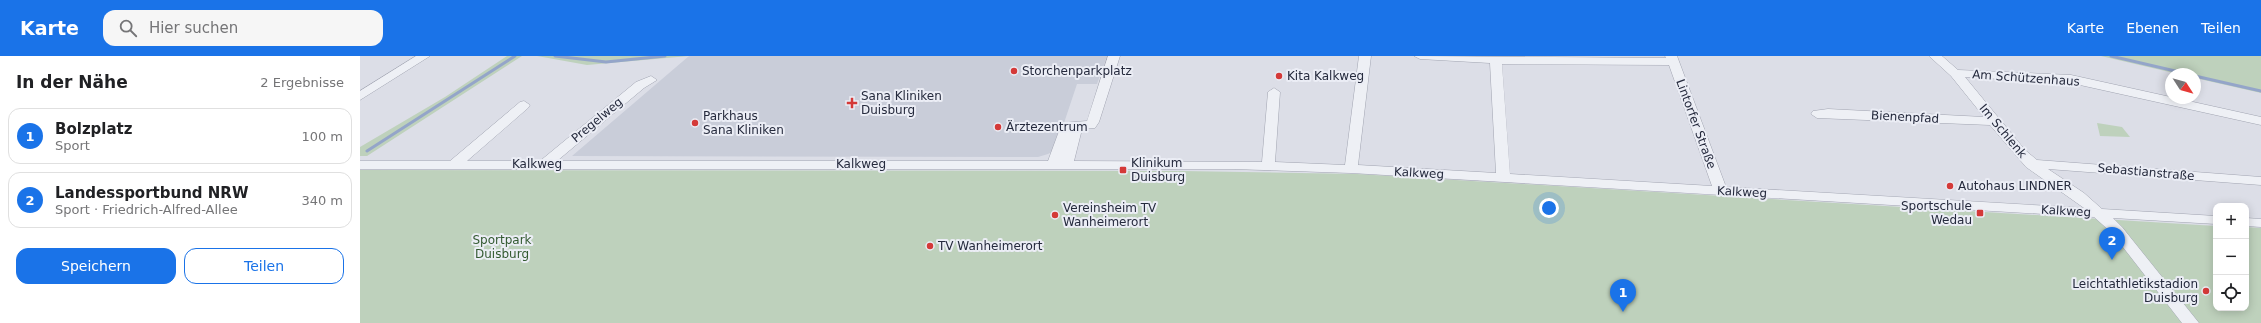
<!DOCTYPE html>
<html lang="de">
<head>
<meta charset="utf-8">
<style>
	body { margin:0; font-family:"DejaVu Sans",sans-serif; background:#f6f6f6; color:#202124 }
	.controls { position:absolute; right:12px; bottom:12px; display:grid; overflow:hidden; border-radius:8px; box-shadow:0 2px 10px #0003 }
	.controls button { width:36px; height:36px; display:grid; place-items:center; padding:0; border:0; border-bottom:1px solid #e0e0e0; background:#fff; color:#202124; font:20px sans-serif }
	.compass { position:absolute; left:1805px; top:12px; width:36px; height:36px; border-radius:50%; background:#fff; box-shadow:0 2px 10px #0003; rotate:126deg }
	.you { position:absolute; left:1189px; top:152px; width:14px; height:14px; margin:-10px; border:3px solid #fff; border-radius:50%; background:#1a73e8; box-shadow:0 0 0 6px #1a73e833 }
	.badge { display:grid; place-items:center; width:26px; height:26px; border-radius:50%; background:#1a73e8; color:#fff; font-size:13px; font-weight:700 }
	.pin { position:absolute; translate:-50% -33px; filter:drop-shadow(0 1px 2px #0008) }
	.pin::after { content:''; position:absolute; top:21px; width:14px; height:12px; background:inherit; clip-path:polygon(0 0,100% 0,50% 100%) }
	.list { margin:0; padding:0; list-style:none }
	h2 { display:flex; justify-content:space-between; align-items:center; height:52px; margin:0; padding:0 16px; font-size:17px }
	h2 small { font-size:13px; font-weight:400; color:#757577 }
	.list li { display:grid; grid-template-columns:26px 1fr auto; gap:12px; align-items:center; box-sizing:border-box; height:56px; margin:0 8px 8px; padding:0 8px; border:1px solid #e0e0e0; border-radius:12px }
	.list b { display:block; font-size:15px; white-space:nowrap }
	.list p { margin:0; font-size:13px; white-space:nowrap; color:#757577 }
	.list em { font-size:13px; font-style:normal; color:#757577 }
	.actions { display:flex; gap:8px; padding:12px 16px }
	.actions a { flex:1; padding:9px 0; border:1px solid #1a73e8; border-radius:12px; text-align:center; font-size:14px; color:#1a73e8 }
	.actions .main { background:#1a73e8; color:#fff }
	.icon { flex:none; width:22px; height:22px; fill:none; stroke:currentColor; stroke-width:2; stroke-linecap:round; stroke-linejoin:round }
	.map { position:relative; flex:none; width:1901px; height:267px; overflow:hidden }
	header { display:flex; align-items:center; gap:24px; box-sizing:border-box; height:56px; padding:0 20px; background:#1a73e8; color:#fff }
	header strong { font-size:19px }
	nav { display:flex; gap:22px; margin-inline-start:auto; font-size:14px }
	.search { width:280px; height:36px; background:#f6f6f6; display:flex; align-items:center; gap:10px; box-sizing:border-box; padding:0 14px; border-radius:12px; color:#757577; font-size:15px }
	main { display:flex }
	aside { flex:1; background:#fff }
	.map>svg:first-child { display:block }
</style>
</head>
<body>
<header>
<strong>Karte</strong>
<div class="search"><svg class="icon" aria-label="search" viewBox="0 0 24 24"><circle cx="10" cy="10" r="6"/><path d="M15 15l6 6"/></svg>Hier suchen</div>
<nav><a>Karte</a><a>Ebenen</a><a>Teilen</a></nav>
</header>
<main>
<aside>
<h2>In der Nähe<small>2 Ergebnisse</small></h2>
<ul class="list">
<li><span class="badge">1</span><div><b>Bolzplatz</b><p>Sport</p></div><em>100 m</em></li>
<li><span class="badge">2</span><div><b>Landessportbund NRW</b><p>Sport · Friedrich-Alfred-Allee</p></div><em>340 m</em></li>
</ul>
<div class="actions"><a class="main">Speichern</a><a>Teilen</a></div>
</aside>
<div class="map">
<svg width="1901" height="267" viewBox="0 0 1901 267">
	<rect width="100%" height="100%" fill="#dcdee7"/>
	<path fill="#c9cdd9" d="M329,0H747L737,28H717L695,94L688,98L678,101L212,100Z"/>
	<g fill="#bed1bc">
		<path d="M147,0H162L7,100H0V91L85,41Z"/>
		<path d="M177,0H329L227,9Z"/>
		<path d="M1741,0H1901V37L1835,22V18H1818Z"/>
		<path d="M1737,67L1762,71L1770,81L1740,80Z"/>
		<path d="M0,114L822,115L997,118L1856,170V252H1886V171L1901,172V267H0Z"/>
	</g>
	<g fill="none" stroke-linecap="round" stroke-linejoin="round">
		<g stroke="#94a5c9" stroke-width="3">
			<path d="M195,0L246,6L305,0"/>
			<path d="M1751,0L1828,18"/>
			<path d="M1835,20L1901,35"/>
			<path d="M7,95L155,0"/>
		</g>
		<defs>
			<g id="minor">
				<path d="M56,0H70L0,44V35Z"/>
				<path d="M748,0H760L739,66L735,72L722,73L714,105L902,106L908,36L914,32L920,36L915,106L985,109L999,0H1011L998,109L1136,117L1130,7L1060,3L1054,0L1306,2L1305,0H1317L1366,131L1724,152L1666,111L1630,69L1457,62L1451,58L1453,55L1468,53L1624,61L1591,20L1569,0H1582L1598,14L1711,19L1901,61V69L1711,27L1605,21L1665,94L1677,104L1901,121V129L1688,113L1724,137L1742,153L1856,160V168L1753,162L1762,171L1839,267H1822L1752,177L1734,161L991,117L872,113H0V105H90L160,46L164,45L170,49L168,52L107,105H180L276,26L291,20L297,24L284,32L197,105H688L702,67L727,65ZM1142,8L1309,9L1352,130L1150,118Z"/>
				<path d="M1886,162L1901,163V171L1886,170Z"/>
			</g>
		</defs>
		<use href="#minor" stroke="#a1a4b1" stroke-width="1"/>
		<use href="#minor" fill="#eef0f5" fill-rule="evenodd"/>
	</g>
	<g fill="#d43938" stroke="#ebedf5" stroke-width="1.5">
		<circle cx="654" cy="15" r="4"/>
		<circle cx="919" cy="20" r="4"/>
		<path d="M490 41h4v4h4v4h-4v4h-4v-4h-4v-4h4z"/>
		<circle cx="335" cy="67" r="4"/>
		<circle cx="638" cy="71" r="4"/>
		<rect x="759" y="110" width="8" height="8" rx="2"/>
		<circle cx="1590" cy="130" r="4"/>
		<rect x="1616" y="153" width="8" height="8" rx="2"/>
		<circle cx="695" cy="159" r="4"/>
		<circle cx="570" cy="190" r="4"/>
		<circle cx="1846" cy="235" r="4"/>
	</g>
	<g text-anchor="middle" stroke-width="4" stroke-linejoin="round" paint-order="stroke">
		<g font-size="12" fill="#252a3d" stroke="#ebedf5" text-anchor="start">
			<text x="662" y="19">Storchenparkplatz</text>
			<text x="927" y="24">Kita Kalkweg</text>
			<text x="501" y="44">Sana Kliniken<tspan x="501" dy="14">Duisburg</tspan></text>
			<text x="343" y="64">Parkhaus<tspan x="343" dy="14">Sana Kliniken</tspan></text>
			<text x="646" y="75">Ärztezentrum</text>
			<text x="771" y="111">Klinikum<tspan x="771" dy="14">Duisburg</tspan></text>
			<text x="1598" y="134">Autohaus LINDNER</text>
			<text x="1612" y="154" text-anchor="end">Sportschule<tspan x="1612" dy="14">Wedau</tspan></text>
			<text x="703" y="156">Vereinsheim TV<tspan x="703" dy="14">Wanheimerort</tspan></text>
			<text x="578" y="194">TV Wanheimerort</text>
			<text x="1838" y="232" text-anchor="end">Leichtathletikstadion<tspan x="1838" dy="14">Duisburg</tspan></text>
		</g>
		<g font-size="12" fill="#252a3d" stroke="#ebedf5">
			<text transform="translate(1666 22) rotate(4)" y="4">Am Schützenhaus</text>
			<text transform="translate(1545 61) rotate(3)" y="4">Bienenpfad</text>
			<text transform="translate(237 64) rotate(-40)" y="4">Pregelweg</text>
			<text transform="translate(1336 68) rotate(70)" y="4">Lintorfer Straße</text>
			<text transform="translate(1643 75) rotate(50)" y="4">Im Schlenk</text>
			<text x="177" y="112">Kalkweg</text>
			<text x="501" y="112">Kalkweg</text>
			<text transform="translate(1786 116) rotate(5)" y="4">Sebastianstraße</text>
			<text transform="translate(1059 117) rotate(3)" y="4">Kalkweg</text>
			<text transform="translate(1382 136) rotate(3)" y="4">Kalkweg</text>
			<text transform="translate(1706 155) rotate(3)" y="4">Kalkweg</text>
		</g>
		<g font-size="12" fill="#335a31" stroke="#ebedf5">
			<text x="142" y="188">Sportpark<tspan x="142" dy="14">Duisburg</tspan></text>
		</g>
	</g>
</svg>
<div class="controls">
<button>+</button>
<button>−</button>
<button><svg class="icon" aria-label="locate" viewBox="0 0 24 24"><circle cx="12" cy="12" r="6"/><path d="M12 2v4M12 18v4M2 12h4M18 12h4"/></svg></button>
</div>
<svg class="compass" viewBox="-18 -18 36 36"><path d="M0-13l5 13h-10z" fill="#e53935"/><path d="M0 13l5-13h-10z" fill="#757577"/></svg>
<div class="you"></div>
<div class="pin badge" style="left:1263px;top:256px">1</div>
<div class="pin badge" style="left:1752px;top:204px">2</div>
</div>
</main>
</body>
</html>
